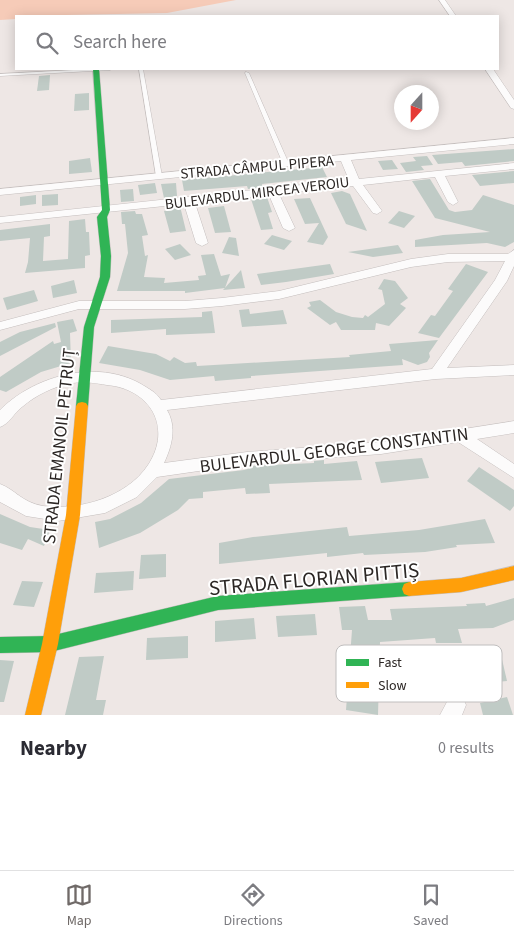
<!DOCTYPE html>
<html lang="en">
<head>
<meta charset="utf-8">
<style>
	body { margin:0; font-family:"Source Sans 3",sans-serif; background:#f2f2f3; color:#2b2b33 }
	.compass { position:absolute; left:394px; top:85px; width:45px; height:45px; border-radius:50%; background:#fff; box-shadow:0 2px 12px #0003; rotate:201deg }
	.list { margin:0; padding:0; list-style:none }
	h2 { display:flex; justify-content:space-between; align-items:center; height:65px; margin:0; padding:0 20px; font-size:21px }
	h2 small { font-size:16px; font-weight:400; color:#7c7c81 }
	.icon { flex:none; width:28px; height:28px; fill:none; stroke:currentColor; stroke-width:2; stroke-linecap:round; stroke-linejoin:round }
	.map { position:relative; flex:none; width:514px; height:715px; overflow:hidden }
	.search { position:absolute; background:#fff; box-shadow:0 2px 12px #0003; left:15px; right:15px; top:15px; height:55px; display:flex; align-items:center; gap:12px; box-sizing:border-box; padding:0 18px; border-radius:0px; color:#7c7c81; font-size:19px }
	.sheet { height:155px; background:#fff }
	nav { display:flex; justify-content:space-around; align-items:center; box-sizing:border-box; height:70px; border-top:1px solid #e1e1e2; background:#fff; font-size:14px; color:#7c7c81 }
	nav a { display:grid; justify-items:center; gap:2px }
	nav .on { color:#706a68 }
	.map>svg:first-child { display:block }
</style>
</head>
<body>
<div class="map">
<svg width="514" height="715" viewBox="0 0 514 715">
	<rect width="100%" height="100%" fill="#eee7e5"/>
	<path fill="#f6cbb8" d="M0,0H236L167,13L16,16V19L0,20Z"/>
	<g fill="#c0cbc6">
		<path d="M50,75L49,90L37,91L39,76Z"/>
		<path d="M89,93V110L74,111L75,94Z"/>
		<path d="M514,149V161L465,166L462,162L438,164L432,155Z"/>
		<path d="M427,156L433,165L421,166L424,170L406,172L400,163L416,161L413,157Z"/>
		<path d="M90,158L92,172L69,174V161Z"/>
		<path d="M392,160L398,169L383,170L378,161Z"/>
		<path d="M322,167L327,177L262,184L263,187L248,189L247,186L184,191L182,180Z"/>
		<path d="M514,171V183L480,186L472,175Z"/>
		<path d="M430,179L449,210L455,212L472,210L483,195L514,205V242L505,247L487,243L415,247V240L443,235L490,232L435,218L412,181Z"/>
		<path d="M155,183L157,193L140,195L138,185Z"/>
		<path d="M176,183L177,196L164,198L161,184Z"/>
		<path d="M133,189L134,201L121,202L120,190Z"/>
		<path d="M342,191L350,194L367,231L346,224L331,193Z"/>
		<path d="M58,194V205L42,206V195Z"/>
		<path d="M36,195V204L20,206V197Z"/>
		<path d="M267,197L272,212L268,213L273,229L261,230L251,199Z"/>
		<path d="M310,198L328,237L323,245L307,242L319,223L305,224L294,199Z"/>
		<path d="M180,206L186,231L170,233L164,211L167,210L166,208Z"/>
		<path d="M224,206L231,232L215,233L208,208Z"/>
		<path d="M135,211L136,214H142L148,235L142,236L145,256L148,255L144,277L165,278L164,283L199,280L198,276L206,275L201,255L214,254L221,276L230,274L225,288L185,293V291H117L128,253L125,224H122L121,212Z"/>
		<path d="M399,211L415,216L404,228L388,223Z"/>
		<path d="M85,219L86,232H89L90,255L85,256V268L25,273L28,262L30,238L0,241V230L50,224V236L44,237L43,261L68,259L69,221Z"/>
		<path d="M272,235L292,241L284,250L264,244Z"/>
		<path d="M229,237L236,238L239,256L222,253Z"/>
		<path d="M180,244L191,255L175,260L165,249Z"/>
		<path d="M398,245L403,253L373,257L348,252Z"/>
		<path d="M330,264L334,274L286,282L261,285L257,274Z"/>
		<path d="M466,264L488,272L439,338L418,333L431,315L435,316L453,291L448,289Z"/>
		<path d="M241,270L245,288L223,290Z"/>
		<path d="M384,279L395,281L408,298L400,304L406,308L389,326L376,323L375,330H341L336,322L330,325L307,308L311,306L309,302L320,300L336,312L352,317L363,318L365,315L368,317L385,304L382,290L378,289Z"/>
		<path d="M74,280L77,293L53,298L51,286Z"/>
		<path d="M34,290L38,301L7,310L3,298Z"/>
		<path d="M249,309L250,314L283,310L287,324L242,327L239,310Z"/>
		<path d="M212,311L215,333L166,335V329L111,333V320L202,317V312Z"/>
		<path d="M73,319L77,331L70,333L71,363L41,372L6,392L0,390V377L53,341L54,344L61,342L57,322Z"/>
		<path d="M55,323L56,327L0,356V342L20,332Z"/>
		<path d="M438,340L429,353L430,357L427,362L418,365L402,359L403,365L251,376V378L215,381L214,376L170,380L140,370L99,363L108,346L156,354L170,361L174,357L185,363L196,362L197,366L350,357L349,355L391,351L389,344Z"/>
		<path d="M422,458L429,478L381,483L375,462Z"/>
		<path d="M324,460V464L357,461L362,480L269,484L270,493L246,494L245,488L203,492V498L189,499L178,510L140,533L99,548L95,522L110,519L141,503L169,479L244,470L251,468V466L314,463V461Z"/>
		<path d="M479,467L514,490V506L510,511L467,481Z"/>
		<path d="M0,514L30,527L50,530L44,546L28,539L22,550L0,543Z"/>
		<path d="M485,519L495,543L456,545L457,547L425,552L364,555L363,553L327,557V553L219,564V543L253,537L347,527L349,536L419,530Z"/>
		<path d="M166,554V577L139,579L141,555Z"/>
		<path d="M134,571L133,590L94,593L96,573Z"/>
		<path d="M22,581L43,582L34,607L13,605Z"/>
		<path d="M514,598V620L493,628L458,629L462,643H436L435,638L380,642L378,715L346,710L352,630H342L339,607L365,606L368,620H392L390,609L467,606L466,604L485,603L486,606Z"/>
		<path d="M315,614L317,635L278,637L276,616Z"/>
		<path d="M254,618L256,639L215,642V621Z"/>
		<path d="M188,636V658L146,660L147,638Z"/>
		<path d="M501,655L507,681L476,684L469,657Z"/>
		<path d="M104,656L96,700H106L103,715H65L79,657Z"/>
		<path d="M0,660L14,661L4,702H0Z"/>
		<path d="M507,697L513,715H483L480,703Z"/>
	</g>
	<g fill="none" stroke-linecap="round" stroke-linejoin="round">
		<defs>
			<g id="lane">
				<path d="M92,69H112L110,70L0,76V74Z"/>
				<path d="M139,69H143L162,176L159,178L156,176Z"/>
				<path d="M246,72L249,73L289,164L288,165L283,164L245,73Z"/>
			</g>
			<g id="street">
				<path d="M439,0H445L456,16H450Z"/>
				<path d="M485,69H493L514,100V109L511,108Z"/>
				<path d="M514,138V144L351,160L359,179L514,163V169L445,176L458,202L453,205L448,202L435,177L363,185L382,211L377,214L373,213L353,186L279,194L295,228L289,231L283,228L269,195L195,203L208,243L202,246L196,243L184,204L0,223V217L349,180L341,161L0,195V189Z"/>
				<path d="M514,250V266L507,281L447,368L514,365V375L436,379L167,410C177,427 172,446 164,463L247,452L381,442L514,421V433L477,439L514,464V478L458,442L381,454L247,464L157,477L137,497L105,513L58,521L26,516L0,502V484C16,490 21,502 43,506C79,511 127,497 148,465C173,427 150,389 107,385C95,383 84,381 73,383C54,386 36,395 22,407C14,413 9,424 0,427V410L2,408C37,375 97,359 141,384C149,389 156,392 161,400L432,369L495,280L505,261L448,262L411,267L279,299L222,306L185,309H79L0,330V322L79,301H185L222,298L279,291L411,259L448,254H508Z"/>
				<path d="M456,695L463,698L466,705L462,715H440L449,698Z"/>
			</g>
			<g id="fast">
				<path d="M93,69H99L110,210L107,217L111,256L110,277L94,327L88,406L86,409H78L76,406L84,327L100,277L101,256L97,217L102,210Z"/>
				<path d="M409,582L414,584L416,589L414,594L409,596L218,610L50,652L0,653V637L50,636L218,596Z"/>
			</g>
			<g id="slow">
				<path d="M82,402L86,403L88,406L80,515L58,644L41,715H25L42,644L66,515L76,406L78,403Z"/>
				<path d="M514,566V580L461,592L409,596L404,594L402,589L404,584L409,582L461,578Z"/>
			</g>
		</defs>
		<use href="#lane" stroke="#c4bebd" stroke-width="1"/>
		<use href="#street" stroke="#c4bebd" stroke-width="1"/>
		<use href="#fast" stroke="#c4bebd" stroke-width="1"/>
		<use href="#slow" stroke="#c4bebd" stroke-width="1"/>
		<use href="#lane" fill="#fcfbfb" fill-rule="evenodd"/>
		<use href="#street" fill="#fcfbfb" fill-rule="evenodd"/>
		<use href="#fast" fill="#30b455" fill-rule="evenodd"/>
		<use href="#slow" fill="#ff9f0a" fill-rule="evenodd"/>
	</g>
	<g text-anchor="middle" stroke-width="4" stroke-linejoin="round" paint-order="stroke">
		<g font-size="15" fill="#2c2725" stroke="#fff">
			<text transform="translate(257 167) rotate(-5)" y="5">STRADA CÂMPUL PIPERA</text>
			<text transform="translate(257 193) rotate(-7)" y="5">BULEVARDUL MIRCEA VEROIU</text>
		</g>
		<g font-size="18" fill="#2c2725" stroke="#fff">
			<text transform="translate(59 446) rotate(-84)" y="6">STRADA EMANOIL PETRUȚ</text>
			<text transform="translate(334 450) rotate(-7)" y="6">BULEVARDUL GEORGE CONSTANTIN</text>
		</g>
		<g font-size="21" fill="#2c2725" stroke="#fff">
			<text transform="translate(314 579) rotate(-5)" y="7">STRADA FLORIAN PITTIȘ</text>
		</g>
	</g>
	<rect x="336" y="645" width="166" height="57" rx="8" fill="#fff" stroke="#c0bebe" stroke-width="1"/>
	<rect x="346" y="659" width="23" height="7" fill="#30b455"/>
	<rect x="346" y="682" width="23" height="6" fill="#ff9f0a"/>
	<g font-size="14" fill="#2c2725">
		<text x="378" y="667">Fast</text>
		<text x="378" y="690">Slow</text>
	</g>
</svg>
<svg class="compass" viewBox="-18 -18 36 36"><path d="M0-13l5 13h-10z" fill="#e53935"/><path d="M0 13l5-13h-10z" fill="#7c7c81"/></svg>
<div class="search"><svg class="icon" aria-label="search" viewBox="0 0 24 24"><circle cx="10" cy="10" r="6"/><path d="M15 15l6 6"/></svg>Search here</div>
</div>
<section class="sheet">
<h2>Nearby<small>0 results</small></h2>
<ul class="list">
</ul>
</section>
<nav>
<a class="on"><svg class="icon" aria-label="map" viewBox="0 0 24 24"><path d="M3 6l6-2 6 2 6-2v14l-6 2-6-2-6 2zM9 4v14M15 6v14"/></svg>Map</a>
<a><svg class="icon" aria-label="directions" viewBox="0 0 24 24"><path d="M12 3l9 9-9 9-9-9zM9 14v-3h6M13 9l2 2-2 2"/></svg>Directions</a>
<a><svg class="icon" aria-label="saved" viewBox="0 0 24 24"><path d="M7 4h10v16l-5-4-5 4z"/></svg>Saved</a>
</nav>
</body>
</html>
